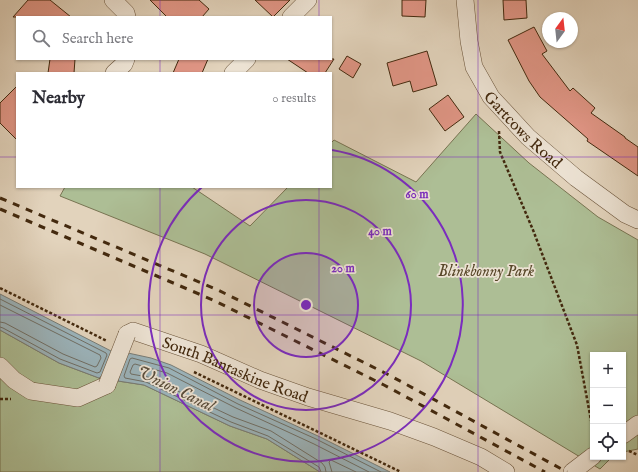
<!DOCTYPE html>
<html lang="en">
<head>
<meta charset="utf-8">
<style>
	body { margin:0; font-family:"IM FELL English",serif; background:#f7f7f7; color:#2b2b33 }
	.controls { position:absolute; right:12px; bottom:12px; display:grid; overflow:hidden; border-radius:0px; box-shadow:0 1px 3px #0004 }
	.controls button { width:36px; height:36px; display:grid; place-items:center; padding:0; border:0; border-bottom:1px solid #e1e1e2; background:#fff; color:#2b2b33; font:20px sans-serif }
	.compass { position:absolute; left:542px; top:12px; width:36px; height:36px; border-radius:50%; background:#fff; box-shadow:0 1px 3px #0004; rotate:15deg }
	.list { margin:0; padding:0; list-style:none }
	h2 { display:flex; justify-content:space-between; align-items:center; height:52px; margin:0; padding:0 16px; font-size:17px }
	h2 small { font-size:13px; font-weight:400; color:#7c7c81 }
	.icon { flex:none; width:22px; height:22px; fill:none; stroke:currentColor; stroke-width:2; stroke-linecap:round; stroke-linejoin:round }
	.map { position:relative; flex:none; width:638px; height:472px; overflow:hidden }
	.search { position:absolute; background:#fff; box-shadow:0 1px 3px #0004; left:16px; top:16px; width:316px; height:44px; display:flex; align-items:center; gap:10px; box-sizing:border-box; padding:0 14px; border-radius:0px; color:#7c7c81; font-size:15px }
	.panel { position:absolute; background:#fff; box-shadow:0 1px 3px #0004; left:16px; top:72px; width:316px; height:116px; border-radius:0px }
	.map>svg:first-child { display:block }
</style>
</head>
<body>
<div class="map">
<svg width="638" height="472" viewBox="0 0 638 472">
	<rect width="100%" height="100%" fill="#e2d3bc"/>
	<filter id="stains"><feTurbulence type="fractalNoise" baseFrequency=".005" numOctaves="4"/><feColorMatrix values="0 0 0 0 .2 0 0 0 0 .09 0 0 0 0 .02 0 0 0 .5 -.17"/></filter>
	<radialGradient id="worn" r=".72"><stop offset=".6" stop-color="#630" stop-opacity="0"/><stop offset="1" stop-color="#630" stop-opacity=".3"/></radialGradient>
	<g fill="#adbe95" stroke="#787452">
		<path d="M476,114L529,163L598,217L638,240V449L623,452V355H593V457H612L600,469L421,361L205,254L60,196L65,187H192L250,226L288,187H331V143L334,140L416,182Z"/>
		<path d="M0,330L59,363L99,378L107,385L118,381L144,385L230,426L267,439L320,472H0Z"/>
	</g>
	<g fill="#9bb4bc" stroke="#787c76">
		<path d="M0,294L113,352L104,374L99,378L59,363L0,330Z"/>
		<path d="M128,353L151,358L171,365L240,400L318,436L390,472H320L267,439L230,426L144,385L118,381L121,368Z"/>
	</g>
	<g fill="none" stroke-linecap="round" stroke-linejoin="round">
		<g stroke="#6f6e65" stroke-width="1">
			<path d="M0,299L106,353L107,355L100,372L97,373L60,359L3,328L0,327"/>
			<path d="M0,305L100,355L101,358L97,366L95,367L63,354L5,323L0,322"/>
			<path d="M321,472L319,467L268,436L231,422L146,382L125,378L124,376L130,359L132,358L169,368L238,404L316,439L381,472"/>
			<path d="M326,472L325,467L322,463L271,431L233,417L148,377L131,374L130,372L133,365L135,364L167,373L236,408L314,444L369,472"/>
			<path d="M332,472L329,462L331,460L356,472"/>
		</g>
	</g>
	<g fill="#e19686" stroke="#43290e">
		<path d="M28,0H50L71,17H13Z"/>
		<path d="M150,0H199L209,9L202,17H167Z"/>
		<path d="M255,0H290L273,17Z"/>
		<path d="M402,0H426L425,17L402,16Z"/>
		<path d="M503,0H526L527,18L504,20Z"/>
		<path d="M534,27L547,51L542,54L570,91L573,88L595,108L591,113L625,137V138L638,147V176L587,141L588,139L540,97L529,81L508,40Z"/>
		<path d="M427,51L437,85L413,92L410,81L393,86L387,63Z"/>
		<path d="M347,56L361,64L353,78L339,69Z"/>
		<path d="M50,59H75L74,73H48Z"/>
		<path d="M179,59H208L202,73H173Z"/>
		<path d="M287,59H334L325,73H308Z"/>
		<path d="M17,86V140L0,123V103Z"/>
		<path d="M448,95L464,117L445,131L429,109Z"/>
	</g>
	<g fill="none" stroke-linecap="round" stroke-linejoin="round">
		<defs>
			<g id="minor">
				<path d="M113,0L126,13L127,17"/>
				<path id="s1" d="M465,0L469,41L474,67L491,97L528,137L576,178L625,214L638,220"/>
				<path d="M291,17L308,0"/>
				<path d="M114,73L124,64L126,59"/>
				<path d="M233,73L247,59"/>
				<path id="s2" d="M127,334L133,331L201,354L260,380L308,397L390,421L434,437L481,457L506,472"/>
				<path d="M0,366L14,380L31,391L78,398L107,385"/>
				<path d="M623,435L638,424"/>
				<path d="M572,472L593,456"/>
			</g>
		</defs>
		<use href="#minor" stroke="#6b543a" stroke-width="18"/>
		<g stroke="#43290e" stroke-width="2.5" stroke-dasharray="3 2" stroke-linecap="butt">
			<path d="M499,131L500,152L533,230L577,345L593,431"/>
			<path d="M0,288L107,341"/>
			<path d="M194,372L401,472"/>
			<path d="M0,399H11"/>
			<path d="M629,451L638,455"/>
		</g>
		<use href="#minor" stroke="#ece2d3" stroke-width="17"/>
		<g stroke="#43290e" stroke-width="3" stroke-dasharray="7 7" stroke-linecap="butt">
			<path d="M0,198L218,290L389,375L567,472"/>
			<path d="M0,209L213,300L384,385L545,472"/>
		</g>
		<defs>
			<path id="minor-bridge" d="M107,385L127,334"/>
		</defs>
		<use href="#minor-bridge" stroke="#6b543a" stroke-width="18" stroke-linecap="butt"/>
		<use href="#minor-bridge" stroke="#ece2d3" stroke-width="17"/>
	</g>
	<path fill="none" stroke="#7b2cbf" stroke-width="1" stroke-opacity="0.55" d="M160,0V17M319,0V17M478,0V472M160,59V73M319,59V73M0,157H17M331,157H638M160,187V472M319,187V472M0,315H638"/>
	<circle cx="306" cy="305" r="52" fill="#7b2cbf" fill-opacity=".12"/>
	<g fill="none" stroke="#7b2cbf" stroke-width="2">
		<circle cx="306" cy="305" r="52"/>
		<circle cx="306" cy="305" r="105"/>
		<path d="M332 150A157 157 0 1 1 202 187"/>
	</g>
	<g text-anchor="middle" stroke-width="3.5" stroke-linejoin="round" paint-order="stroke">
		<g font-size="16" fill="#43290e" stroke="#ece2d3">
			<text dy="6" stroke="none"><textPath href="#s1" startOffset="148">Gartcows Road</textPath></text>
			<text dy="6" stroke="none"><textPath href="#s2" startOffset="116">South Bantaskine Road</textPath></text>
		</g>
		<g font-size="16" font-style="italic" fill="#584729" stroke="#ece2d3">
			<text x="486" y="276">Blinkbonny Park</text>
		</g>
		<g font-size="17" font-style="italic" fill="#594c3a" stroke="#ece2d3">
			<text transform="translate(176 388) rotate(26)" y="6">Union Canal</text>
		</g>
	</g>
	<circle cx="306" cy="305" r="6" fill="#7b2cbf" stroke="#ece2d3" stroke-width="2"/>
	<g font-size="12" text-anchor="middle" font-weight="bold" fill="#7b2cbf" stroke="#ece2d3" stroke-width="3.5" stroke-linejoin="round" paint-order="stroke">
		<text x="417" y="198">60 m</text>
		<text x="380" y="235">40 m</text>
		<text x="343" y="272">20 m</text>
	</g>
	<rect width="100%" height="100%" filter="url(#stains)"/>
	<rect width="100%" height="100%" fill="url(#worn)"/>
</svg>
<div class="controls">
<button>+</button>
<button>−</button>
<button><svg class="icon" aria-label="locate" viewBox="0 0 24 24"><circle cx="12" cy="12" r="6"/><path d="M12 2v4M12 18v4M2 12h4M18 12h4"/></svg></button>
</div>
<svg class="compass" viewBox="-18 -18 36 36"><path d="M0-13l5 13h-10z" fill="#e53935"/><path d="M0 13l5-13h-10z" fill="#7c7c81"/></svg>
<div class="search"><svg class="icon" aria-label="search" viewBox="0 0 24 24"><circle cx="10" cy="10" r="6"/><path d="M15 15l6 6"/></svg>Search here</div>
<section class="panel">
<h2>Nearby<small>0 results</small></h2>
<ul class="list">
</ul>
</section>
</div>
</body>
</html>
